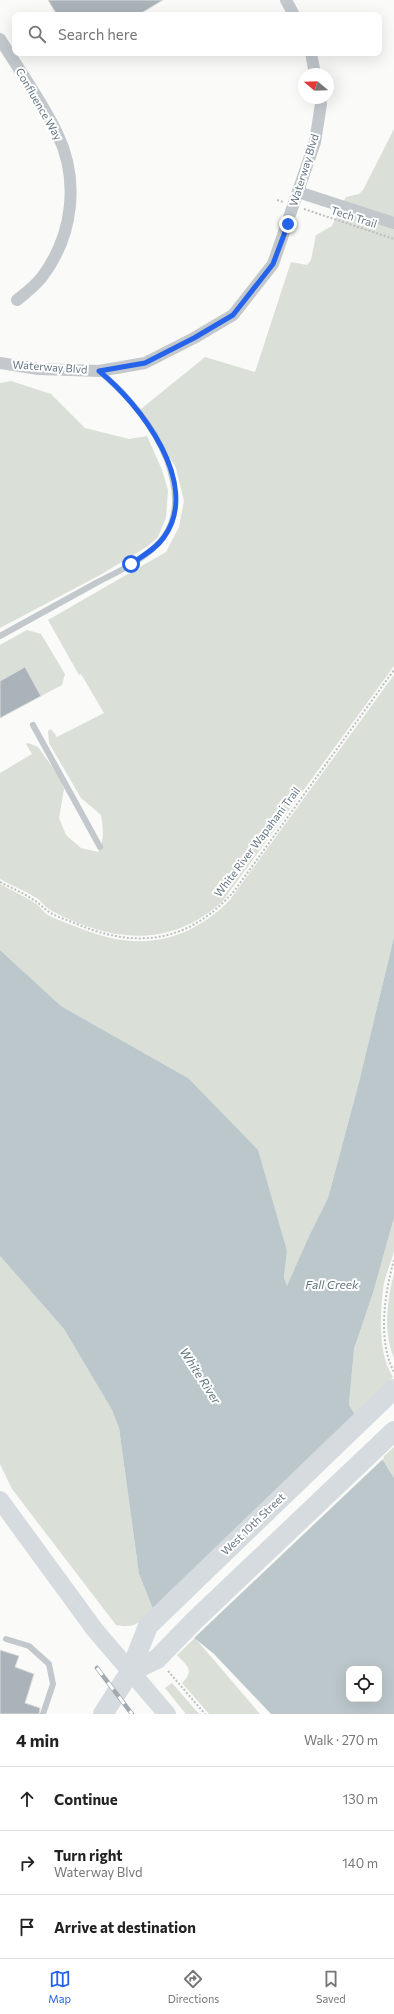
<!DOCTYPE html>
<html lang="en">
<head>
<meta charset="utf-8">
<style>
	body { margin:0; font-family:Commissioner,sans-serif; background:#f2f2f2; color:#222 }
	.controls { position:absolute; right:12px; bottom:12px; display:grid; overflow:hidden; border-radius:8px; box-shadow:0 4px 16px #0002 }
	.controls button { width:36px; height:36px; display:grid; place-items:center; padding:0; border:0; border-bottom:1px solid #e0e0e0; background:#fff; color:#222; font:20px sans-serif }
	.compass { position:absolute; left:298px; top:68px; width:36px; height:36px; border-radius:50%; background:#fff; box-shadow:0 4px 16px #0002; rotate:289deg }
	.stop { position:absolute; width:12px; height:12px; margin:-9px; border:3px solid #2563eb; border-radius:50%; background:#fff }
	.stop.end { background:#2563eb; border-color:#fff; box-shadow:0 1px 4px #0008 }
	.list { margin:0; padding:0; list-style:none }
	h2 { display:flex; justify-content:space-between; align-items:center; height:52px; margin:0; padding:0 16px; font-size:17px }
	h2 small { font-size:13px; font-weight:400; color:#767676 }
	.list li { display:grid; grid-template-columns:26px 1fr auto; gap:12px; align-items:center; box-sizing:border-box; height:64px; padding:0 16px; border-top:1px solid #e0e0e0 }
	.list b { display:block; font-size:15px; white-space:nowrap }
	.list p { margin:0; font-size:13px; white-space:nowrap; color:#767676 }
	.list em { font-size:13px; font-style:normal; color:#767676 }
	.icon { flex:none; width:22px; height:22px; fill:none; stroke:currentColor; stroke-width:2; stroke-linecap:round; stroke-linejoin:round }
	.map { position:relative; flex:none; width:394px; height:1714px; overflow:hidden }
	.search { position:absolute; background:#fff; box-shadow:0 4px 16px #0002; left:12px; right:12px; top:12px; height:44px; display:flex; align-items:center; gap:10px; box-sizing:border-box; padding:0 14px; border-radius:8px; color:#767676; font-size:15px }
	.sheet { height:244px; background:#fff }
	nav { display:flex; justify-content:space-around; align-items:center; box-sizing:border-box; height:56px; border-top:1px solid #e0e0e0; background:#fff; font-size:11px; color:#767676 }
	nav a { display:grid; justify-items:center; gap:2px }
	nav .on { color:#2563eb }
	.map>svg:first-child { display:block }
</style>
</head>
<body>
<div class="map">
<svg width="394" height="1714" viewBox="0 0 394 1714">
	<rect width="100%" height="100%" fill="#fafaf8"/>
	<g fill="#dadfd7">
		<path d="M394,129V666L222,902C169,949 111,942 52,911C46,908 43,903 38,899C26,891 12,886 0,879V773L32,754L26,744L28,743L38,747L59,776L64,789L59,818L66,835L81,848L98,852C105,840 103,828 101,815L81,798L49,743L48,731L51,729L57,737L104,713L81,674L79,675L48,620L166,552L179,527L184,501L176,468L141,409L205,357L255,372L291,262L307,265L311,260L316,235L332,226L346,197L359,194L363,190Z"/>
		<path d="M11,381L51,394L85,428L129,439L147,436L162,470L168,490L166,518L158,537L148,546L102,574L0,628V383Z"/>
		<path d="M27,630L41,634L65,674L62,685L41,696L25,667L0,681V645Z"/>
		<path d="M394,675V937L359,1082L328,1198L309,1236L287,1287L284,1278L287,1251L188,1078L61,1006L0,950V884C11,890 24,896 35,903C40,906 43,912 48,915C57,920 68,923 77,927C134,951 183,946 229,901Z"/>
		<path d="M394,1218C394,1228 394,1241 394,1251C391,1264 384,1277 383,1290C380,1316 378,1354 393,1377L381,1391L355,1416L349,1405L354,1349L373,1293Z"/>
		<path d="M0,1256L64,1329L112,1410L119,1428L139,1574L153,1609C140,1622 136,1629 116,1625L12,1489L0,1464Z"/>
		<path d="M394,1273V1358C383,1333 387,1300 394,1273Z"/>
		<path d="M394,1447V1478L382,1458Z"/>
		<path d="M195,1638L260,1714H209L182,1683C195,1670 187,1666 177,1655Z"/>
		<path d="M172,1683L199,1714H186L165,1688Z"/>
	</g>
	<path fill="#bbc7cb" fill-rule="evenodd" d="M394,937V1218L373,1293L354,1349L349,1405L394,1478V1714H271L214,1654L155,1606L153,1609L139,1574L119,1428L112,1410L64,1329L0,1256V950L61,1006L188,1078L258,1150L287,1251L284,1278L287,1286L309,1236L328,1198L359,1082ZM349,1669H379V1699H349Z"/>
	<path fill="#fafaf8" d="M356,1414L384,1458L193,1639L155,1609Z"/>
	<g fill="#aab3b9" stroke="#dcdcda">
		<path d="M48,0H163L138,15H57Z"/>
		<path d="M25,667L41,696L0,718V681Z"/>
		<path d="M0,1650L19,1656L15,1667L34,1674L25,1703L40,1708L39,1714H0Z"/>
	</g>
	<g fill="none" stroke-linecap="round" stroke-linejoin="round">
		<g stroke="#bbbfc2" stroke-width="2" stroke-dasharray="2 2" stroke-linecap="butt">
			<path d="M277,200L283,202"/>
			<path d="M304,209L394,239"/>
			<path d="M0,882C11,888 22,892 32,899C38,902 43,908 49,912C57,917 67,920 77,924C138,950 190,942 235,890L394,670"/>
			<path d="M394,1260C385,1292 377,1340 394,1372"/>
			<path d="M168,1671L205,1714"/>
		</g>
		<g stroke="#c3c8cc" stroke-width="6">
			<path d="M0,636C32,618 64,601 96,583C119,571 147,559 163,538C181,515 176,485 167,460C154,426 128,395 100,372"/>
			<path d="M33,725L100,847"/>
			<path d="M6,1639L29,1646L49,1664L53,1684L43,1714"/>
		</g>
		<g stroke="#c3c8cc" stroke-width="12">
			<path d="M286,0L294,15"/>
			<path d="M0,39C19,70 41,100 57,133C80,180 73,236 42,277C35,286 26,293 17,300"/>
			<path d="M311,53L315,74"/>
			<path d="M298,192L394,223"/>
			<path d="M0,363L38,369L99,371L145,363L194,338L233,315L273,264L315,142L321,104L320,98"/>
		</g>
		<path stroke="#d6dbdf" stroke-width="18" d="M0,1500L95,1630L167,1714"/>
		<g stroke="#d6dbdf" stroke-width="20">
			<path d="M130,1672L157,1659L195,1620L394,1431"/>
			<path d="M103,1714L130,1672L148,1626L394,1389"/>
		</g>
		<defs>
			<path id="rail" d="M97,1668L132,1714"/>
		</defs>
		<use href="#rail" stroke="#a2aab0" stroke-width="4.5"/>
		<use href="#rail" stroke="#fff" stroke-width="3" stroke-dasharray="9" stroke-linecap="butt"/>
	</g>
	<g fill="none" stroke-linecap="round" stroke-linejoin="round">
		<path stroke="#2563eb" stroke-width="5" d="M131,564C142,556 156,549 164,537C202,484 140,404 99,371L145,363L194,338L233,315L273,264L288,224"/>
	</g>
	<g text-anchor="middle" stroke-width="4" stroke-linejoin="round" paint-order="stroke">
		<g font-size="11" fill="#657683" stroke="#fff">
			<text transform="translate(39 104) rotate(60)" y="4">Confluence Way</text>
			<text transform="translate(304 170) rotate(-73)" y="4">Waterway Blvd</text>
			<text transform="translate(354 217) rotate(18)" y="4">Tech Trail</text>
			<text transform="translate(50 367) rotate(4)" y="4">Waterway Blvd</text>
			<text transform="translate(257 842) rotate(-53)" y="4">White River Wapahani Trail</text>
			<text transform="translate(253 1524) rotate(-44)" y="4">West 10th Street</text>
		</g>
		<g font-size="12" font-style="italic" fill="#60757c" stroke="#fff">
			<text x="332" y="1289">Fall Creek</text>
			<text transform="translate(200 1376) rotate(57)" y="4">White River</text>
		</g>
	</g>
</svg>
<div class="controls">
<button><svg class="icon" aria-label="locate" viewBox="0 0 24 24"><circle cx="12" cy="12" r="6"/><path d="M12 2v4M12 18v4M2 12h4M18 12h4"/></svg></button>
</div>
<svg class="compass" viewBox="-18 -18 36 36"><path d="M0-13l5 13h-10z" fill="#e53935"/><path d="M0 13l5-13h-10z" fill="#767676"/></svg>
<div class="stop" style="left:131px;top:564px"></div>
<div class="stop end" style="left:288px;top:224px"></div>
<div class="search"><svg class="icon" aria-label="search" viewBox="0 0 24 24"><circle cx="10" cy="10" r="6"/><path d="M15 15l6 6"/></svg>Search here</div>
</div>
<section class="sheet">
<h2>4 min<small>Walk · 270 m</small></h2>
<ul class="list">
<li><svg class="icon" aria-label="ahead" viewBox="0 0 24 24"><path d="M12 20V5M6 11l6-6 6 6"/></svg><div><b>Continue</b></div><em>130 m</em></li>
<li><svg class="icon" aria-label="right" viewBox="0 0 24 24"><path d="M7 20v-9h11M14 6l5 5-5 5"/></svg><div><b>Turn right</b><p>Waterway Blvd</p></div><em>140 m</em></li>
<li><svg class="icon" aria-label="arrive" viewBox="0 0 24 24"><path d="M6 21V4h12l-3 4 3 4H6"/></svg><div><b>Arrive at destination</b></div></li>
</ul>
</section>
<nav>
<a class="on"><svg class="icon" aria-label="map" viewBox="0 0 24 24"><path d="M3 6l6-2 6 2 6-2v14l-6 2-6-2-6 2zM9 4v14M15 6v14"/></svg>Map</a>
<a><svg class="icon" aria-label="directions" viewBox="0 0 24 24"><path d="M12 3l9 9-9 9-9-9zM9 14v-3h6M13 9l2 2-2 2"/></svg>Directions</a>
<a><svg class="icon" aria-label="saved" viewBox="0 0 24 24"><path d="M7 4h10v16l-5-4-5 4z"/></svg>Saved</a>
</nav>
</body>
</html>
